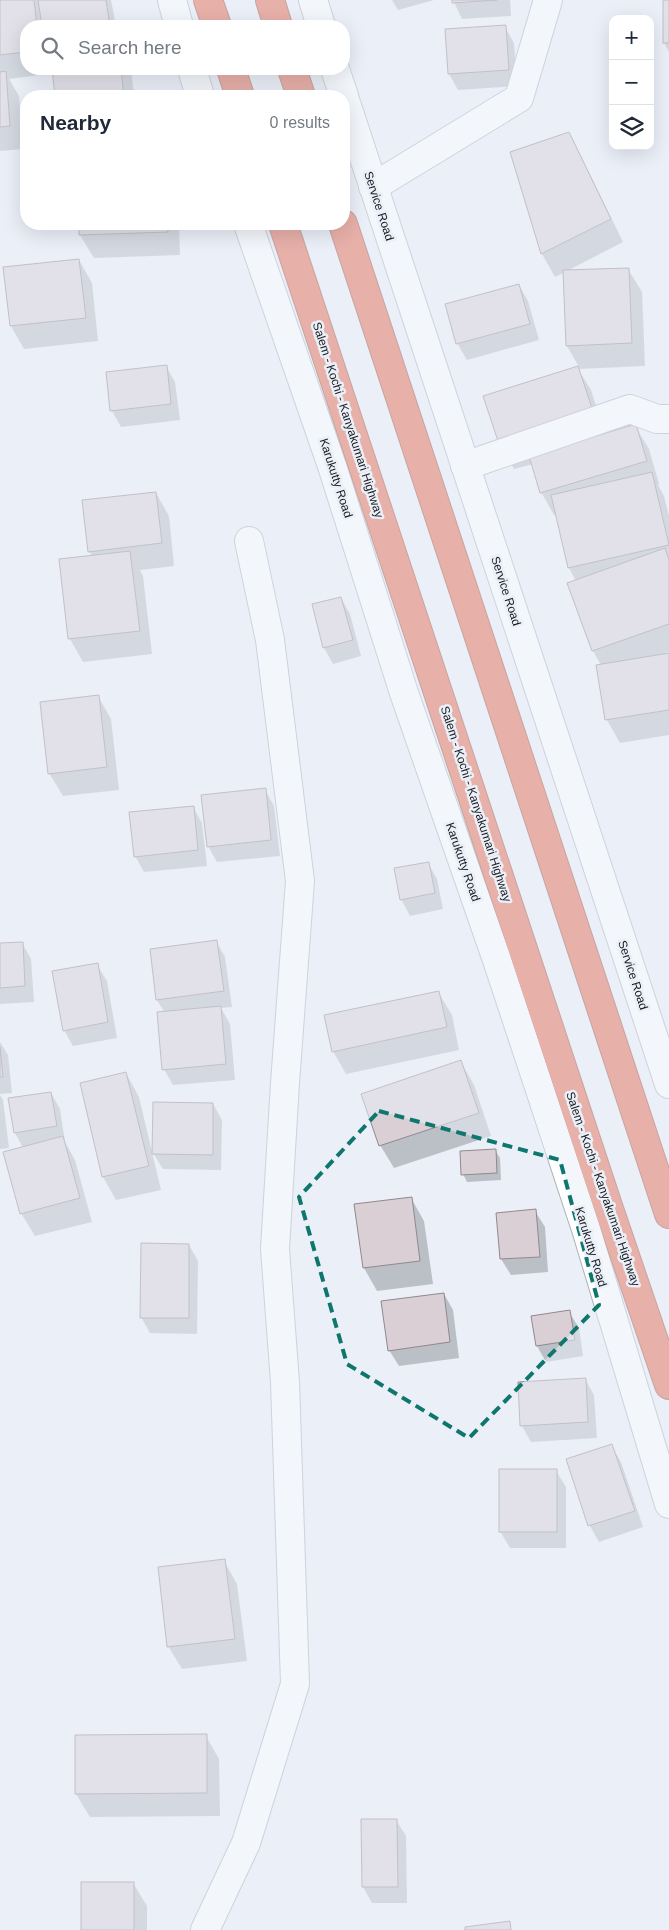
<!DOCTYPE html>
<html lang="en">
<head>
<meta charset="utf-8">
<style>
	body { margin:0; font-family:Arial,sans-serif; background:#f2f2f3; color:#1f2937 }
	.controls { position:absolute; right:15px; top:15px; display:grid; overflow:hidden; border-radius:10px; box-shadow:0 5px 20px #0002 }
	.controls button { width:45px; height:45px; display:grid; place-items:center; padding:0; border:0; border-bottom:1px solid #e0e1e3; background:#fff; color:#1f2937; font:25px sans-serif }
	.list { margin:0; padding:0; list-style:none }
	h2 { display:flex; justify-content:space-between; align-items:center; height:65px; margin:0; padding:0 20px; font-size:21px }
	h2 small { font-size:16px; font-weight:400; color:#747a83 }
	.icon { flex:none; width:28px; height:28px; fill:none; stroke:currentColor; stroke-width:2; stroke-linecap:round; stroke-linejoin:round }
	.map { position:relative; flex:none; width:669px; height:1930px; overflow:hidden }
	.search { position:absolute; background:#fff; box-shadow:0 5px 20px #0002; left:20px; top:20px; width:330px; height:55px; display:flex; align-items:center; gap:12px; box-sizing:border-box; padding:0 18px; border-radius:20px; color:#747a83; font-size:19px }
	.panel { position:absolute; background:#fff; box-shadow:0 5px 20px #0002; left:20px; top:90px; width:330px; height:140px; border-radius:20px }
	.map>svg:first-child { display:block }
</style>
</head>
<body>
<div class="map">
<svg width="669" height="1930" viewBox="0 0 669 1930">
	<rect width="100%" height="100%" fill="#eaeff8"/>
	<g fill="#0003">
		<path d="M0,0H111L116,26H26V69H131L134,96H56L54,73L9,79L19,96L23,149L0,151Z"/>
		<path d="M392,0H434L398,10Z"/>
		<path d="M453,0H510L511,16L462,19Z"/>
		<path d="M664,0H669V52L664,43Z"/>
		<path d="M505,27L514,43L517,86L458,90L449,74Z"/>
		<path d="M568,133L581,156L623,242L565,272L628,269L642,292L645,366L578,369L591,390L605,434L635,426L649,449L659,484L658,485L664,496L669,516V652L664,653L669,654V735L620,743L607,720L601,665L593,651L568,584L576,581L569,568L556,515H554L541,492L533,464L514,469L501,446L485,397L579,367L567,346L565,272L555,277L542,254L512,153Z"/>
		<path d="M80,224H179L180,255L94,258L80,235Z"/>
		<path d="M79,260L92,283L98,341L24,349L11,326L4,268Z"/>
		<path d="M519,285L528,301L539,340L467,360L457,343Z"/>
		<path d="M166,366L175,382L180,420L121,427L112,411Z"/>
		<path d="M156,493L169,516L174,566L140,570L143,576L152,654L83,662L70,639L93,557L89,551Z"/>
		<path d="M341,598L350,614L361,656L333,664L324,648Z"/>
		<path d="M98,696L111,719L119,790L63,796L49,773Z"/>
		<path d="M265,790L274,806L280,856L217,862L208,846Z"/>
		<path d="M193,807L202,823L207,866L144,872L135,856Z"/>
		<path d="M428,863L437,879L443,909L410,916L401,899Z"/>
		<path d="M216,941L225,957L232,1007L221,1008L230,1024L235,1080L173,1085L164,1069L165,1013L157,1000Z"/>
		<path d="M22,943L31,959L34,1002L0,1004V945Z"/>
		<path d="M97,965L107,981L117,1038L73,1046L64,1030Z"/>
		<path d="M438,992L452,1015L459,1050L346,1074L333,1051Z"/>
		<path d="M0,1042L8,1055L12,1093L0,1094Z"/>
		<path d="M461,1062L474,1085L491,1136L394,1168L380,1145Z"/>
		<path d="M126,1073L139,1097L161,1190L116,1200L103,1177L81,1084Z"/>
		<path d="M51,1093L60,1109L65,1142L75,1160L92,1222L35,1236L21,1213L23,1148L15,1133Z"/>
		<path d="M0,1095L3,1100L9,1148L0,1149Z"/>
		<path d="M213,1104L222,1120L221,1170L163,1169L153,1153Z"/>
		<path d="M495,1150L500,1158L501,1180L467,1182L463,1174Z"/>
		<path d="M411,1198L424,1221L433,1284L377,1291L364,1268Z"/>
		<path d="M535,1211L545,1227L548,1272L511,1275L501,1259L498,1214Z"/>
		<path d="M189,1245L198,1261L197,1334L150,1333L141,1317Z"/>
		<path d="M444,1294L453,1310L459,1358L399,1366L389,1350Z"/>
		<path d="M569,1312L579,1328L583,1356L546,1362L537,1346Z"/>
		<path d="M585,1379L594,1395L597,1438L531,1442L522,1426L519,1383Z"/>
		<path d="M611,1445L621,1462L643,1527L599,1542L590,1526L567,1460Z"/>
		<path d="M556,1471L566,1487V1548H510L500,1531Z"/>
		<path d="M224,1561L237,1584L247,1661L182,1669L168,1646Z"/>
		<path d="M206,1736L219,1759L220,1816L90,1817L76,1794Z"/>
		<path d="M362,1820H396L406,1836L407,1903H372L363,1887Z"/>
		<path d="M133,1883L147,1906V1930H83Z"/>
	</g>
	<g fill="#d9cfd5" stroke="#92898e">
		<path d="M0,0H34L37,26H26V52L0,55Z"/>
		<path d="M38,0H106L110,26H42Z"/>
		<path d="M452,0H497L452,3Z"/>
		<rect x="663" y="0" width="6" height="43"/>
		<path d="M506,25L509,70L448,74L445,29Z"/>
		<path d="M52,69H121L124,96H55Z"/>
		<path d="M6,71L10,126L0,127V72Z"/>
		<path d="M569,132L611,219L541,254L510,152Z"/>
		<path d="M79,224H167L168,232L79,235Z"/>
		<path d="M79,259L86,318L10,326L3,267Z"/>
		<path d="M629,268L632,343L566,346L563,270Z"/>
		<path d="M519,284L530,324L456,344L445,304Z"/>
		<path d="M167,365L171,404L110,411L106,372Z"/>
		<path d="M578,366L595,417L500,447L483,396Z"/>
		<path d="M636,424L647,461L540,493L529,456Z"/>
		<path d="M652,472L669,545L568,568L551,495Z"/>
		<path d="M156,492L162,543L88,552L82,500Z"/>
		<path d="M665,548L669,560V624L592,651L567,583Z"/>
		<path d="M130,551L140,631L68,639L59,559Z"/>
		<path d="M341,597L353,640L323,648L312,604Z"/>
		<path d="M669,653V710L605,720L596,665Z"/>
		<path d="M99,695L107,767L48,774L40,702Z"/>
		<path d="M266,788L271,840L207,847L201,795Z"/>
		<path d="M194,806L198,850L134,857L129,812Z"/>
		<path d="M429,862L435,893L400,900L394,868Z"/>
		<path d="M217,940L224,991L156,1000L150,949Z"/>
		<path d="M23,942L25,986L0,988V943Z"/>
		<path d="M98,963L108,1022L63,1031L52,971Z"/>
		<path d="M439,991L447,1027L332,1052L324,1015Z"/>
		<path d="M221,1006L226,1064L162,1070L157,1012Z"/>
		<path d="M0,1047L3,1077H0Z"/>
		<path d="M461,1060L479,1113L379,1146L361,1094Z"/>
		<path d="M126,1072L149,1166L102,1177L80,1083Z"/>
		<path d="M51,1092L57,1126L14,1133L8,1098Z"/>
		<path d="M153,1102L213,1103V1155L152,1154Z"/>
		<path d="M63,1136L80,1198L20,1214L3,1152Z"/>
		<path d="M496,1149L497,1173L461,1175L460,1151Z"/>
		<path d="M412,1197L420,1261L363,1268L354,1204Z"/>
		<path d="M536,1209L540,1257L500,1259L496,1213Z"/>
		<path d="M141,1243L189,1244V1318H140Z"/>
		<path d="M444,1293L450,1342L388,1351L381,1301Z"/>
		<path d="M570,1310L575,1340L536,1346L531,1316Z"/>
		<path d="M586,1378L588,1422L520,1426L518,1382Z"/>
		<path d="M612,1444L635,1511L588,1526L566,1459Z"/>
		<rect x="499" y="1469" width="58" height="63"/>
		<path d="M225,1559L235,1639L167,1647L158,1567Z"/>
		<path d="M207,1734V1793L75,1794V1735Z"/>
		<path d="M361,1819H397L398,1887H362Z"/>
		<rect x="81" y="1882" width="53" height="48"/>
		<path d="M510,1921L511,1930H465V1927Z"/>
	</g>
	<g fill="none" stroke-linecap="round" stroke-linejoin="round">
		<defs>
			<g id="minor">
				<path d="M172,0L179,26"/>
				<path d="M313,0L321,26"/>
				<path d="M192,69L200,96"/>
				<path d="M335,69L344,96"/>
				<path d="M344,97L669,1084"/>
				<path d="M373,187L519,98L548,0"/>
				<path d="M248,224L332,466L404,693L497,960L586,1229L669,1504"/>
				<path d="M465,466L630,409L657,419H669"/>
				<path d="M205,1930L246,1843L295,1684L285,1382L275,1249L285,1083L300,881L270,640L249,541"/>
			</g>
			<g id="highway">
				<path d="M208,0L217,26"/>
				<path d="M270,0L278,26"/>
				<path d="M231,69L240,96"/>
				<path d="M292,69L301,96"/>
				<path d="M283,224L608,1206L669,1385"/>
				<path d="M343,224L669,1214"/>
			</g>
		</defs>
		<use href="#minor" stroke="#acb1b9" stroke-width="30"/>
		<use href="#highway" stroke="#9d4b3a" stroke-width="30"/>
		<use href="#minor" stroke="#fff" stroke-width="28"/>
		<use href="#highway" stroke="#e46549" stroke-width="28"/>
	</g>
	<path d="M0 0H669V1930H0ZM379,1111L560,1160L599,1305L469,1438L347,1364L299,1197Z" fill="#eaeff8" fill-opacity=".55" fill-rule="evenodd"/>
	<path fill="none" stroke="#0f766e" stroke-width="4" stroke-dasharray="10 6" stroke-linejoin="round" d="M379,1111L560,1160L599,1305L469,1438L347,1364L299,1197Z"/>
	<g text-anchor="middle" stroke-width="5" stroke-linejoin="round" paint-order="stroke">
		<g font-size="12" fill="#181a1d" stroke="#eaeff8">
			<text transform="translate(379 206) rotate(72)" y="4">Service Road</text>
			<text transform="translate(348 420) rotate(72)" y="4">Salem - Kochi - Kanyakumari Highway</text>
			<text transform="translate(336 478) rotate(72)" y="4">Karukutty Road</text>
			<text transform="translate(506 591) rotate(72)" y="4">Service Road</text>
			<text transform="translate(476 804) rotate(72)" y="4">Salem - Kochi - Kanyakumari Highway</text>
			<text transform="translate(463 862) rotate(71)" y="4">Karukutty Road</text>
			<text transform="translate(633 975) rotate(72)" y="4">Service Road</text>
			<text transform="translate(603 1189) rotate(71)" y="4">Salem - Kochi - Kanyakumari Highway</text>
			<text transform="translate(591 1247) rotate(73)" y="4">Karukutty Road</text>
		</g>
	</g>
</svg>
<div class="controls">
<button>+</button>
<button>−</button>
<button><svg class="icon" aria-label="layers" viewBox="0 0 24 24"><path d="M12 4l9 5-9 5-9-5zM3 14l9 5 9-5"/></svg></button>
</div>
<div class="search"><svg class="icon" aria-label="search" viewBox="0 0 24 24"><circle cx="10" cy="10" r="6"/><path d="M15 15l6 6"/></svg>Search here</div>
<section class="panel">
<h2>Nearby<small>0 results</small></h2>
<ul class="list">
</ul>
</section>
</div>
</body>
</html>
